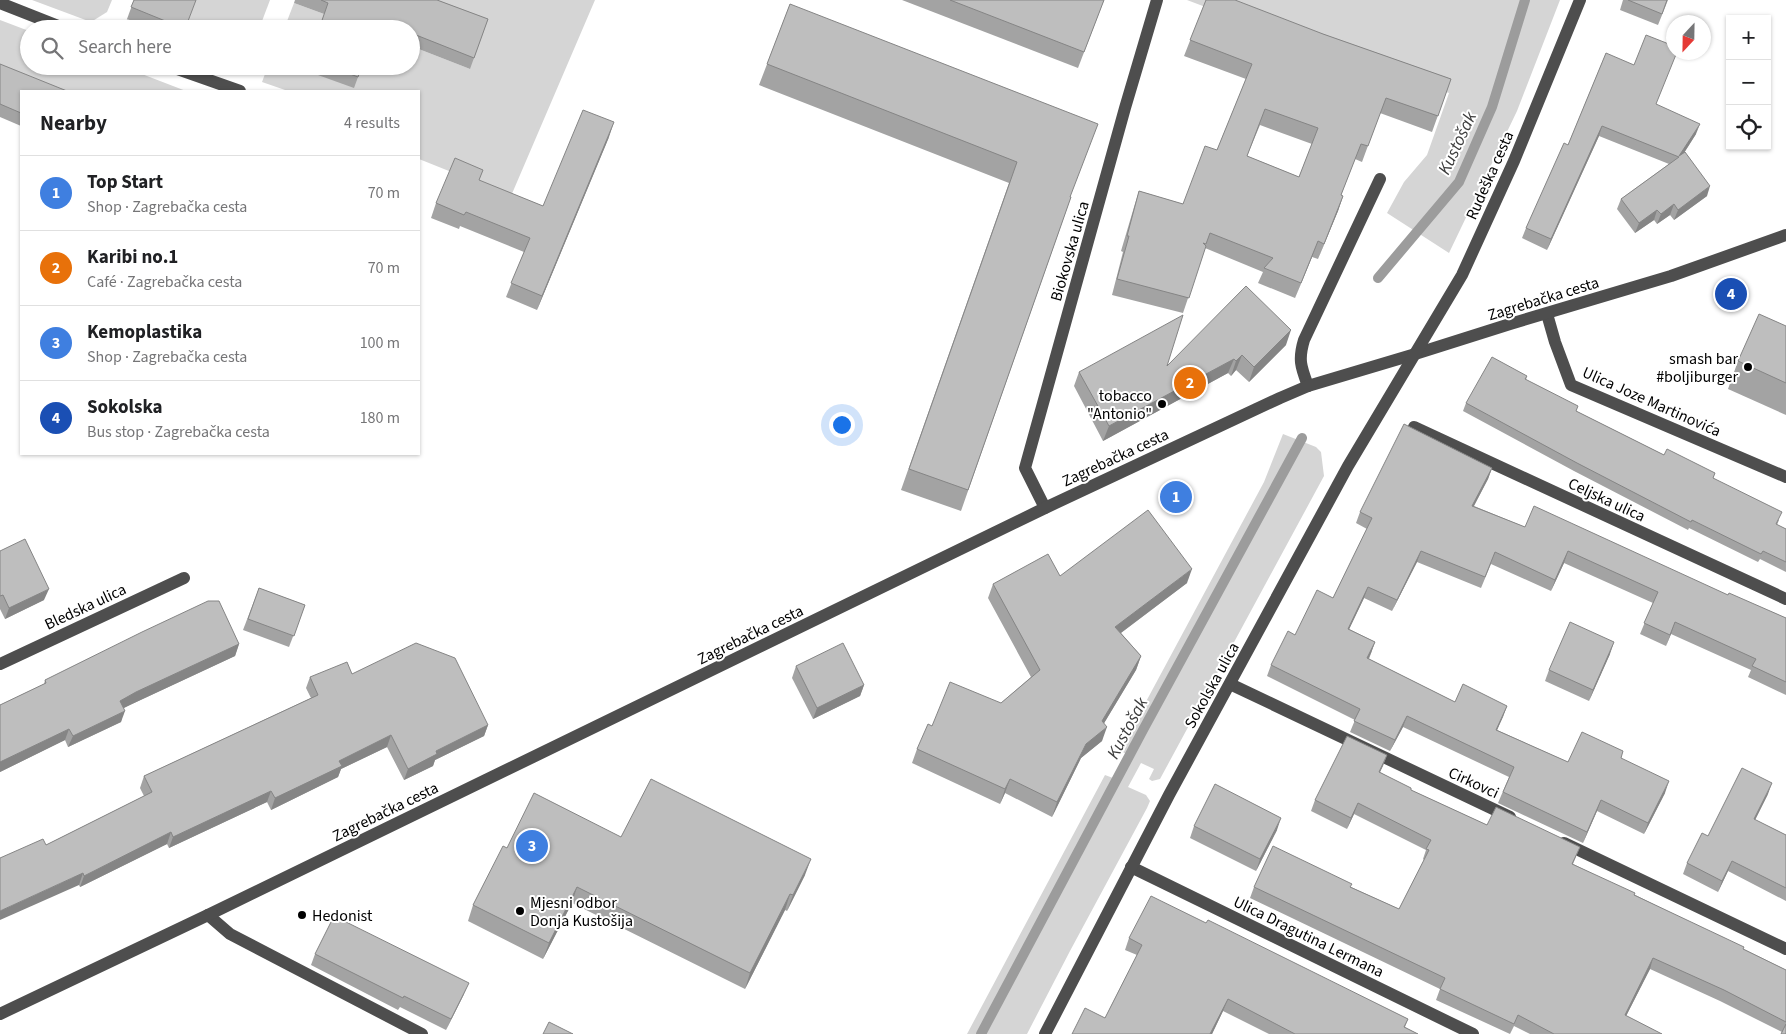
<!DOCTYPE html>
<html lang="en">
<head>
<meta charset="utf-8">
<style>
	body { margin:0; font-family:"Source Sans 3",sans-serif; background:#f6f6f6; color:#202124 }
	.controls { position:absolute; right:15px; top:15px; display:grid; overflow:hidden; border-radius:0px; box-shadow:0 1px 4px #0004 }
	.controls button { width:45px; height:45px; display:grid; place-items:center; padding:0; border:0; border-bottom:1px solid #e0e0e0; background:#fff; color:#202124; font:25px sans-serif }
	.compass { position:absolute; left:1666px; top:15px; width:45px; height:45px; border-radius:50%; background:#fff; box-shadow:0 1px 4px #0004; rotate:202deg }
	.you { position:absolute; left:841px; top:424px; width:18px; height:18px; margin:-12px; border:4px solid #fff; border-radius:50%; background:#1a73e8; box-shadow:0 0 0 8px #1a73e833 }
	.badge { display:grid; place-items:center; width:32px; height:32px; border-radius:50%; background:#0f766e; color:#fff; font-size:16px; font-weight:700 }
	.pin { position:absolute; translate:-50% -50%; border:2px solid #fff; box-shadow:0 1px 5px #0006 }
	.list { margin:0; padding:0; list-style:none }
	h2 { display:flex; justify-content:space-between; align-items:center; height:65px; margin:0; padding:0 20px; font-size:21px }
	h2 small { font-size:16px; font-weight:400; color:#757577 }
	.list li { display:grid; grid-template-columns:32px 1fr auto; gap:15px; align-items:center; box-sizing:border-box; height:75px; padding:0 20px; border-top:1px solid #e0e0e0 }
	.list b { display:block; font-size:19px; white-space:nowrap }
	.list p { margin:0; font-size:16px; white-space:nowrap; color:#757577 }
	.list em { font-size:16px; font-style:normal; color:#757577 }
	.icon { flex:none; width:28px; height:28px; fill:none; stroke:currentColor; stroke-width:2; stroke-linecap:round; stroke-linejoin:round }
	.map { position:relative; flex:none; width:1786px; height:1034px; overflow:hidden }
	.search { position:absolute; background:#fff; box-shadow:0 1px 4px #0004; left:20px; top:20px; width:400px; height:55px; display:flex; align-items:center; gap:12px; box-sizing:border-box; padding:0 18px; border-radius:28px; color:#757577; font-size:19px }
	.panel { position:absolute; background:#fff; box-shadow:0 1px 4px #0004; left:20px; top:90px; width:400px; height:365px; border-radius:0px }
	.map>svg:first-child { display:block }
</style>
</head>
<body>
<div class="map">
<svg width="1786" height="1034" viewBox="0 0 1786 1034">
	<rect width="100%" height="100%" fill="#fff"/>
	<g fill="#d5d5d5">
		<path d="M32,0H112L107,12L91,22Z"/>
		<path d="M196,0H270L259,29H185Z"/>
		<path d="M403,0H595L511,196L419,159V91H288L262,82L268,66H306L305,70L362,66H411V46L470,69Z"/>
		<path d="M1187,0H1560L1517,111L1449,253L1387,213L1404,182L1427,155L1449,93L1295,41Z"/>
		<path d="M294,3L324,14L319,29H284Z"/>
		<path d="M127,19L152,29H125Z"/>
		<path d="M0,20L29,31V66H121L186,91H34L0,78Z"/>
		<path d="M209,66H242L232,75Z"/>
		<path d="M1283,434L1316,447L1321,452L1324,476L1160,779L1152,781L1149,779L1154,769L1141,763L1128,787L1146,795L1150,801L1147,808L1070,951L1027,1034H967L1105,775L1113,778L1126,754L1120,750L1264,482Z"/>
	</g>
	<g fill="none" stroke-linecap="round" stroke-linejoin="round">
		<g stroke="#9c9c9c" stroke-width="10">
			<path d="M1378,278L1459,182L1492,107L1525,0"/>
			<path d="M981,1034L1143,730L1302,438"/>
		</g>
		<g stroke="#4e4e4e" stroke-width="12">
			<path d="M0,3L66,29"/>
			<path d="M169,66L240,91"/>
			<path d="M1547,314L1555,342L1571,385L1786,477"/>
			<path d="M1308,386C1301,367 1298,360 1304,340L1380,179"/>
			<path d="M1414,427L1786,599"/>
			<path d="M1045,508L1025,468L1125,108L1157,0"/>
			<path d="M0,664L184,578"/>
			<path d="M1230,684L1510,817"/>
			<path d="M1564,843L1786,949"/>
			<path d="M1131,867L1473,1034"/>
			<path d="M208,915L230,934L422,1034"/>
			<path d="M0,1014L208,915L1045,508L1280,398L1308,386L1412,355L1510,324L1671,276L1786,235"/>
			<path d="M1045,1034L1169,795L1348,466L1462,275L1514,161L1580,0"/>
		</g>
	</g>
	<g fill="#a3a3a3" fill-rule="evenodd">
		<path d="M134,0L185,29H152L127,19Z"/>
		<path d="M295,0H437L488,19L470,69L411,46V29H319L324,14L294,3Z"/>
		<path d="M902,0H1104L1078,68Z"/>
		<path d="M1206,0L1323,34L1451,79L1432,132L1380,113L1362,162L1355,159L1341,195L1343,196L1338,211L1318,259L1312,257L1295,298L1258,283L1263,272L1205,248L1183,313L1112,295L1123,252L1121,251L1134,207L1139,191L1183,204L1217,150L1246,79L1184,56ZM1260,125L1312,144L1299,177L1247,156Z"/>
		<path d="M1623,0H1668L1658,25L1620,10Z"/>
		<path d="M790,4L1071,197L961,511L901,490L1009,183L759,85Z"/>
		<path d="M1606,53L1656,104L1696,134L1684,153L1707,196L1674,220L1670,215L1657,224L1654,220L1635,233L1617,209L1621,199L1669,164L1599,136L1547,250L1522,238L1526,228L1568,145Z"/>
		<path d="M0,64L21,91V126L0,117Z"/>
		<path d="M306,66H362L354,88L304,70Z"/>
		<path d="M609,137L537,310L506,297L524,252L460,226L459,229L431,218L436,203L479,181L543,206Z"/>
		<path d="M1786,326V415L1728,389L1738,361Z"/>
		<path d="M1286,345L1249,382L1236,370L1231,376L1228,373L1103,441L1074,386L1079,372L1167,366Z"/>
		<path d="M1527,376L1526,380L1576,411L1664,455L1715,473L1713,478L1779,520L1777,525L1786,529V572L1760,559L1758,562L1689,528L1688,530L1574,471L1463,411L1466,403Z"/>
		<path d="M1492,468L1488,479L1474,506L1525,527L1728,595L1786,618V695L1748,677L1751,670L1671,634L1666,646L1640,634L1653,603L1564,563L1551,591L1491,564L1481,588L1417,562L1392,611L1364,598L1349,629L1375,642L1369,659L1455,702L1507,706L1497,730L1568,762L1621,758L1665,793L1644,834L1597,811L1583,843L1498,803L1509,777L1403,727L1390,751L1350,732L1355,720L1267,676L1271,665L1295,635L1333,598L1367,529L1356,523L1360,512Z"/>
		<path d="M0,551L44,600L5,619L0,609Z"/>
		<path d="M1060,576L1187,583L1121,633L1141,656L1136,670L1104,723L1102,741L1081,758L1052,817L1005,793L1000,804L912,763L917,749L932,726L1001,703L1031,677L988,598L993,584Z"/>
		<path d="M259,588L305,605L289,647L243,630Z"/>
		<path d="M239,644L235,656L132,704L123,708L121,722L68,747L65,740L0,772V705L44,684L45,680Z"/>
		<path d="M1610,654L1589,701L1545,681L1549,670Z"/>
		<path d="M796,666L864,685L860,696L813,719L792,678Z"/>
		<path d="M352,674L488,725L484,736L435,760L433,766L404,780L387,747L341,769L338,777L271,810L267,802L169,848L167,844L80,887L79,885L46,845L144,796L140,788L144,776L311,698L306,688L310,677Z"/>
		<path d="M1387,755L1380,772L1411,790L1487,825L1580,847L1573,864L1786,970V1034L1720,1001L1650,969L1626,1016L1662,1034H1530L1514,1026L1510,1034L1436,1000L1440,989L1250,898L1254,887H1351L1399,909L1424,860L1423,859L1426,850L1354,814L1347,829L1311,811L1315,800Z"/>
		<path d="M1768,794L1755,820L1786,835V901L1728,871L1718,892L1683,874L1687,863L1708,836Z"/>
		<path d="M1194,826L1277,830L1256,871L1190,838Z"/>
		<path d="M621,837L805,875L787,911L785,910L745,989L572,903L543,959L468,921L473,905L507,848Z"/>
		<path d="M1206,923L1408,1019L1405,1027L1418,1034H1269L1223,1011L1212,1034H1072L1105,1018L1137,955L1125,950L1129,938Z"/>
		<path d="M315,954L464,994L446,1030L400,1007L398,1010L311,965Z"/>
	</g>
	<g fill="#858585">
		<path d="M614,122L609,137L537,310L542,296Z"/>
		<path d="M1700,124L1696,134L1675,167L1679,156Z"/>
		<path d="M1602,126L1599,136L1547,250L1551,239Z"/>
		<path d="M1710,186L1707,196L1674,220L1678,210Z"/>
		<path d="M1343,196L1338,211L1318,259L1324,244Z"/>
		<path d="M1674,204L1670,215L1657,224L1661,214Z"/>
		<path d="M1657,210L1654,220L1635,233L1639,223Z"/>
		<path d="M1318,241L1312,257L1295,298L1301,283Z"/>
		<path d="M1291,330L1286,345L1249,382L1254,367Z"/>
		<path d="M1242,355L1236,370L1231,376L1236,361Z"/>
		<path d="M1234,359L1228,373L1103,441L1109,426Z"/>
		<path d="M1492,468L1488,479L1468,517L1472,506Z"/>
		<path d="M1421,551L1417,562L1392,611L1397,600Z"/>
		<path d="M1568,551L1564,563L1551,591L1555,580Z"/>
		<path d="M1192,569L1187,583L1110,641L1115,627Z"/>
		<path d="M1368,587L1364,598L1344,640L1348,629Z"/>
		<path d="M49,589L44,600L5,619L9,608Z"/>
		<path d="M1675,622L1671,634L1666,646L1670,635Z"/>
		<path d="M1375,642L1371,653L1363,669L1367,658Z"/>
		<path d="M1614,642L1610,654L1589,701L1593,690Z"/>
		<path d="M239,644L235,656L132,704L116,712L120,701L136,692Z"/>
		<path d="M1141,656L1136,670L1097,735L1102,721Z"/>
		<path d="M864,685L860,696L813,719L817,708Z"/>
		<path d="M1507,706L1503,717L1492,741L1496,730Z"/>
		<path d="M125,711L121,722L68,747L73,736Z"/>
		<path d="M1407,716L1403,727L1390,751L1395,740Z"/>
		<path d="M488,725L484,736L435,760L433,766L404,780L408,769L436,751Z"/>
		<path d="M1107,727L1102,741L1081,758L1052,817L1057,802L1086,744Z"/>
		<path d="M69,729L65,740L0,772V762Z"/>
		<path d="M391,735L387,747L341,769L338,777L271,810L275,798L339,761Z"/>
		<path d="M1387,755L1383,766L1375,782L1379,772Z"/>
		<path d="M1010,779L1005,793L1000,804L1005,789Z"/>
		<path d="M1669,781L1665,793L1644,834L1648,823Z"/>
		<path d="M1772,783L1768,794L1750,830L1754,819Z"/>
		<path d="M271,791L267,802L169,848L173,837Z"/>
		<path d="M1601,800L1597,811L1583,843L1587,832Z"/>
		<path d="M1358,803L1354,814L1347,829L1351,818Z"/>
		<path d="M1281,818L1277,830L1256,871L1260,859Z"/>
		<path d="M171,832L167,844L80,887L84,876Z"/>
		<path d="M811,859L805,875L787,911L793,895Z"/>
		<path d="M1732,861L1728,871L1718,892L1722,881Z"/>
		<path d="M83,873L79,885L0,920V911Z"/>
		<path d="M577,887L572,903L543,959L549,943Z"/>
		<path d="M790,894L785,910L745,989L750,973Z"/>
		<path d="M1653,958L1650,969L1621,1026L1625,1015Z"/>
		<path d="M469,983L464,994L446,1030L451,1019Z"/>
		<path d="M1228,999L1223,1011L1212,1034H1210Z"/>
	</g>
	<g fill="#bebebe" stroke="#858585" fill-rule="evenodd">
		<path d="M134,0H196L185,29L131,7Z"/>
		<path d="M321,0H437L488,19L474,58L411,33V29H399L379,21L376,29H319L328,3Z"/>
		<path d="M950,0H1104L1084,52Z"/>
		<path d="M1206,0H1235L1323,34L1451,79L1438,116L1386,98L1368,146L1361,144L1341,195L1343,196L1324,244L1318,241L1301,283L1264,268L1273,258L1210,233L1206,244L1203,243L1206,246L1189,298L1117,279L1129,236H1127L1139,191L1183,204L1205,146L1217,150L1252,64L1190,40ZM1265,109L1318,128L1299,177L1247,156Z"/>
		<path d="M1628,0H1667L1662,14Z"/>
		<path d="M790,4L1098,124L1070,197H1071L968,490L909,469L1017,162L767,64Z"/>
		<path d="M1646,35L1674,46V52H1677L1656,104L1700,124L1679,156L1685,152L1710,186L1678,210L1674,204L1661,214L1657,210L1639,223L1621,199L1679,157L1602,126L1551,239L1526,228L1564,143L1568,145L1606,53L1634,65Z"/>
		<path d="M0,64L67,91H21V113L0,104Z"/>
		<path d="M329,66H362L358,77Z"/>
		<path d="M583,110L614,122L542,296L511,283L530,238L466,212L464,215L436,203L455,158L483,170L479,180L543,206Z"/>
		<path d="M1246,286L1291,330L1254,367L1242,355L1236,361L1234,359L1109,426L1079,372L1183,315L1167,366Z"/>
		<path d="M1759,314L1786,326V383L1738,361Z"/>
		<path d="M1492,357L1527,376L1525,379L1578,406L1576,411L1664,455L1667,449L1715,473L1713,478L1782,512L1776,524L1786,529V562L1763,551L1761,554L1692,520L1691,522L1577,463L1466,403Z"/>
		<path d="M1404,424L1492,468L1472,506L1525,527L1534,506L1728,595L1729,593L1786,618V682L1752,666L1756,659L1675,622L1670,635L1644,623L1658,592L1568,551L1555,580L1495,552L1485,577L1421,551L1397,600L1368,587L1348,629L1375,642L1367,658L1455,702L1463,684L1507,706L1496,730L1568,762L1582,732L1623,751L1621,758L1669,781L1648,823L1601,800L1587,832L1503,792L1514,767L1407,716L1395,740L1354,721L1360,709L1271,665L1288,631L1295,635L1317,590L1333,598L1372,518L1360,512Z"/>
		<path d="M1148,510L1192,569L1115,627L1141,656L1102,721L1107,727L1086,744L1057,802L1010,779L1005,789L917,749L928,724L932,726L950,682L1001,703L1040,670L993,584L1048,554L1060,576Z"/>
		<path d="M25,539L49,589L9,608L3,595L0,596V551Z"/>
		<path d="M259,588L305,605L294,636L248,619Z"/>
		<path d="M208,601H219L239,644L136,692L120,701L125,711L73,736L69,729L0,762V705L46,683L45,680L142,632Z"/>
		<path d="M1570,622L1614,642L1593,690L1549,670Z"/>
		<path d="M416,643L455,658L488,725L436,751L437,754L408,769L391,735L339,761L342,766L275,798L271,791L173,837L171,832L84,876L83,873L0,911V858L43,839L46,845L152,792L144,776L318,695L310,677L347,662L352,674Z"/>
		<path d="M843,643L864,685L817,708L796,666Z"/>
		<path d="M1347,736L1387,755L1379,772L1411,788V790L1487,825L1496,807L1580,847L1572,864L1635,893L1634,895L1744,947L1743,949L1786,970V1022L1724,990L1653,958L1625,1015L1662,1034H1554L1518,1015L1514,1024L1440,989L1445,978L1254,887L1273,846L1352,884L1350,887L1399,909L1429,850L1426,849L1431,840L1358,803L1351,818L1315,800Z"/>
		<path d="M1742,768L1772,783L1754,819L1786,835V888L1732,861L1722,881L1687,863L1702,833L1708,836Z"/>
		<path d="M651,779L811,859L793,895L790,894L750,973L577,887L549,943L473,905L503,846L507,848L534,793L621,837Z"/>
		<path d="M1215,784L1281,818L1260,859L1194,826Z"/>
		<path d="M1151,896L1206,923L1208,920L1408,1019L1404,1027L1418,1034H1295L1228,999L1210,1034H1072L1085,1008L1105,1018L1142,945L1129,938Z"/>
		<path d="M334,916L469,983L451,1019L404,996L403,998L315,954Z"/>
		<path d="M549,1022L573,1034H543Z"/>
		<path d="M1786,1024V1034H1781Z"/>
	</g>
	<g fill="#000" stroke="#fff" stroke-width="2">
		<circle cx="1748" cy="367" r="5"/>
		<circle cx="1162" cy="404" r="5"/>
		<circle cx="520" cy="911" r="5"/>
		<circle cx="302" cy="915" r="5"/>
	</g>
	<g text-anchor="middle" stroke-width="4" stroke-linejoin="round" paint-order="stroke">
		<g font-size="16" fill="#000" stroke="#fff">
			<text transform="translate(1489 175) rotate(-66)" y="6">Rudeška cesta</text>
			<text transform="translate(1069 251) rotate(-74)" y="6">Biokovska ulica</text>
			<text transform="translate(1543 298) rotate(-17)" y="6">Zagrebačka cesta</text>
			<text transform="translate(1652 401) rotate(24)" y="6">Ulica Joze Martinovića</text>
			<text transform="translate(1115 457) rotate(-25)" y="6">Zagrebačka cesta</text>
			<text transform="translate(1607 499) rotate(25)" y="6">Celjska ulica</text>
			<text transform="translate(85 606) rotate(-25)" y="6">Bledska ulica</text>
			<text transform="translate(750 634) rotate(-26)" y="6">Zagrebačka cesta</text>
			<text transform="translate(1211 685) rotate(-61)" y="6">Sokolska ulica</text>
			<text transform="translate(1474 782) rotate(25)" y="6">Cirkovci</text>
			<text transform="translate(385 811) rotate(-26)" y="6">Zagrebačka cesta</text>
			<text transform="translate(1309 936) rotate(26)" y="6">Ulica Dragutina Lermana</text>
		</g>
		<g font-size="16" fill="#000" stroke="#fff" text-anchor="end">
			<text x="1738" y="364">smash bar<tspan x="1738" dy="18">#boljiburger</tspan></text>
			<text x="1152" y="401">tobacco<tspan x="1152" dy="18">"Antonio"</tspan></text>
			<text x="530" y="908" text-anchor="start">Mjesni odbor<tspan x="530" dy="18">Donja Kustošija</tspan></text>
			<text x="312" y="921" text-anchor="start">Hedonist</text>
		</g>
		<g font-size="18" font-style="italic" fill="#3d3d3d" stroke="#fff">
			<text transform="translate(1457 143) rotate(-65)" y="6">Kustošak</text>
			<text transform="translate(1127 728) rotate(-62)" y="6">Kustošak</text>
		</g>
	</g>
</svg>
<div class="controls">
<button>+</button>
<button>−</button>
<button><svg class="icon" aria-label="locate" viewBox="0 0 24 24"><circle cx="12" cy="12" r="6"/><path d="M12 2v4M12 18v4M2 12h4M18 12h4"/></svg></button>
</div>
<svg class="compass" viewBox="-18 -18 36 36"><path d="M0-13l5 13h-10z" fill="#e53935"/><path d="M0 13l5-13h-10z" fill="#757577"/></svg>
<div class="you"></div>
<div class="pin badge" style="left:1176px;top:497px;background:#3f7fe0">1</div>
<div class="pin badge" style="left:1190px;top:383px;background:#e8710a">2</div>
<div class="pin badge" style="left:532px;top:846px;background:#3f7fe0">3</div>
<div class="pin badge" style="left:1731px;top:294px;background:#1a4fb4">4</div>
<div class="search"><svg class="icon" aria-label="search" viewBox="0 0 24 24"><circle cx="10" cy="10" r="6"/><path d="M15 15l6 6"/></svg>Search here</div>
<section class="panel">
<h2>Nearby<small>4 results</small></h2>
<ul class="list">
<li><span class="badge" style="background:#3f7fe0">1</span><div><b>Top Start</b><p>Shop · Zagrebačka cesta</p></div><em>70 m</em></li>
<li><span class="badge" style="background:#e8710a">2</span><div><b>Karibi no.1</b><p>Café · Zagrebačka cesta</p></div><em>70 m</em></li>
<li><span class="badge" style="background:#3f7fe0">3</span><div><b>Kemoplastika</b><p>Shop · Zagrebačka cesta</p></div><em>100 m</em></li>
<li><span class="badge" style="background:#1a4fb4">4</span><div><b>Sokolska</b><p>Bus stop · Zagrebačka cesta</p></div><em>180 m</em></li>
</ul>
</section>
</div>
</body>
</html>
